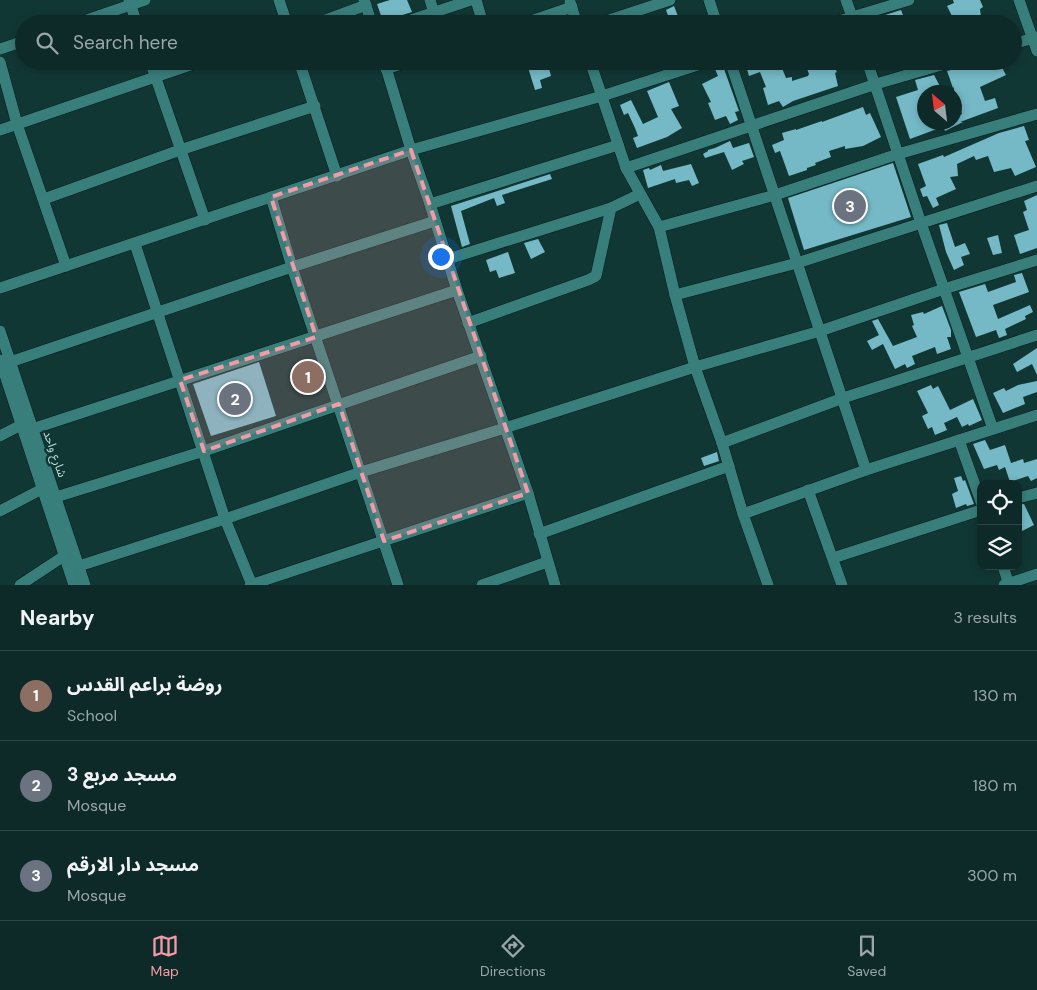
<!DOCTYPE html>
<html lang="en">
<head>
<meta charset="utf-8">
<style>
	body { margin:0; font-family:"DM Sans","Noto Sans Arabic",sans-serif; background:#1b3534; color:#f1f3f6 }
	.controls { position:absolute; right:15px; bottom:15px; display:grid; overflow:hidden; border-radius:10px; box-shadow:0 2px 8px #0003 }
	.controls button { width:45px; height:45px; display:grid; place-items:center; padding:0; border:0; border-bottom:1px solid #2d4545; background:#0d2928; color:#f1f3f6; font:25px sans-serif }
	.compass { position:absolute; left:917px; top:85px; width:45px; height:45px; border-radius:50%; background:#0d2928; box-shadow:0 2px 8px #0003; rotate:332deg }
	.you { position:absolute; left:440px; top:256px; width:18px; height:18px; margin:-12px; border:4px solid #fff; border-radius:50%; background:#1a73e8; box-shadow:0 0 0 8px #1a73e833 }
	.badge { display:grid; place-items:center; width:32px; height:32px; border-radius:50%; background:#f39aa7; color:#fff; font-size:16px; font-weight:700 }
	.pin { position:absolute; translate:-50% -50%; border:2px solid #fff; box-shadow:0 1px 5px #0006 }
	.list { margin:0; padding:0; list-style:none }
	h2 { display:flex; justify-content:space-between; align-items:center; height:65px; margin:0; padding:0 20px; font-size:21px }
	h2 small { font-size:16px; font-weight:400; color:#9aa6a8 }
	.list li { display:grid; grid-template-columns:32px 1fr auto; gap:15px; align-items:center; box-sizing:border-box; height:90px; padding:0 20px; border-top:1px solid #2d4545 }
	.list b { display:block; font-size:19px; white-space:nowrap }
	.list p { margin:0; font-size:16px; white-space:nowrap; color:#9aa6a8 }
	.list em { font-size:16px; font-style:normal; color:#9aa6a8 }
	.icon { flex:none; width:28px; height:28px; fill:none; stroke:currentColor; stroke-width:2; stroke-linecap:round; stroke-linejoin:round }
	.map { position:relative; flex:none; width:1037px; height:585px; overflow:hidden }
	.search { position:absolute; background:#0d2928; box-shadow:0 2px 8px #0003; left:15px; right:15px; top:15px; height:55px; display:flex; align-items:center; gap:12px; box-sizing:border-box; padding:0 18px; border-radius:28px; color:#9aa6a8; font-size:19px }
	.sheet { height:335px; background:#0d2928 }
	nav { display:flex; justify-content:space-around; align-items:center; box-sizing:border-box; height:70px; border-top:1px solid #2d4545; background:#0d2928; font-size:14px; color:#9aa6a8 }
	nav a { display:grid; justify-items:center; gap:2px }
	nav .on { color:#f39aa7 }
	.map>svg:first-child { display:block }
</style>
</head>
<body>
<div class="map">
<svg width="1037" height="585" viewBox="0 0 1037 585">
	<rect width="100%" height="100%" fill="#113735"/>
	<g fill="#75b9c6">
		<path d="M390,0H407L412,12L396,17L392,24H384L377,4Z"/>
		<path d="M953,0H980L983,7L980,9L982,24H956L947,6L954,3Z"/>
		<path d="M674,6L681,24H671L666,10Z"/>
		<path d="M901,10L903,15L897,17L899,24H885L882,16Z"/>
		<path d="M526,61H547L551,76L540,80L542,88L535,90Z"/>
		<path d="M765,61H772L774,66L780,63L786,78L792,77V81L808,76L809,74L804,61H831L837,72L835,73L838,86L793,101L783,107L779,101L768,105L763,88L766,87L760,72L749,76L746,66L753,64V66Z"/>
		<path d="M968,61H984L987,67L999,62L1006,75L980,87L985,101L995,98L998,108L960,122H963L945,131L941,122H954V117L962,114L954,92V87L953,88L947,71L958,68L962,63Z"/>
		<path d="M723,66L739,111L735,112L738,120L730,124L726,116L715,120L708,103L711,102L702,84L718,76L715,69Z"/>
		<path d="M934,75L943,92H924V122H933L937,129L910,139L896,97L918,90L915,80Z"/>
		<path d="M669,82L679,106L671,109L682,128L667,137L637,148L633,138L638,136L635,128L628,113L624,115L620,105L631,100L643,124L658,117L647,91Z"/>
		<path d="M863,107L866,115L870,113L881,137L863,146L845,149V146L829,151L831,157L815,163L816,165L807,168V170L789,176L780,151L775,153L772,145L784,140L782,133L796,129V130L822,121V122Z"/>
		<path d="M1024,126L1029,140L1025,141L1036,167L1015,176L1011,168L994,172L988,156L976,160L974,156L957,164L958,176L950,177L956,189L936,198L939,205L933,208L927,196L923,197L920,189L926,186L918,164L943,155L944,157L999,133Z"/>
		<path d="M730,141L733,148L749,143L754,157L742,161L744,164L732,170L724,152L705,158L703,154L708,151V150L715,148Z"/>
		<path d="M893,163L911,217L804,250L788,198Z"/>
		<path d="M691,164L699,183L692,186L689,180L676,183L675,179L648,188L643,170L649,168L650,170L661,165L663,171Z"/>
		<path d="M550,174L552,179L502,195L505,203L497,206L494,198L461,211L470,244L462,247L451,206Z"/>
		<path d="M1037,195V248L1020,254L1014,235L1029,230L1023,212L1027,210L1024,201Z"/>
		<path d="M947,223L955,247L965,243L970,254L961,257L964,265L954,270L946,252L939,225Z"/>
		<path d="M998,235L1002,253L993,255L987,238Z"/>
		<path d="M538,239L545,252L531,259L524,243Z"/>
		<path d="M508,252L515,273L499,278L496,270L490,272L486,260Z"/>
		<path d="M1022,273L1029,292L993,305L998,319L1030,305L1033,312L1025,316L1026,319L1005,329L1007,335L999,338L996,330L976,337L959,292L985,284L988,292L1016,282L1014,275Z"/>
		<path d="M942,306L951,330V337H947L951,349L937,354L935,347L912,356L915,364L907,368L905,364L895,369L883,344L872,350L867,341L879,335L872,321L878,319L893,346L917,337L912,326L914,325L911,315L923,312L924,314Z"/>
		<path d="M1037,348V375L1032,364L1017,372L1013,364Z"/>
		<path d="M259,362L276,416L211,436L193,384Z"/>
		<path d="M1037,381V392L1023,397L1025,404L1003,413L993,393L1004,388L1006,391L1018,385Z"/>
		<path d="M931,385L933,389L938,386L950,410L973,399L982,420L969,426L968,424L962,427L957,417L944,423L947,430L935,435L932,427L928,429L922,416L928,413L917,391Z"/>
		<path d="M985,440L990,450L1005,445L1011,463L1023,459L1024,463L1037,459V478L1031,481L1028,476L1010,482L1005,467L999,470L997,465L984,469L973,444Z"/>
		<path d="M717,452L719,461L704,466L701,458Z"/>
		<path d="M961,476L963,481L965,480L974,504L967,506L966,504L956,508L952,494L958,491L954,478Z"/>
		<path d="M1024,504L1034,525L1018,533V505Z"/>
	</g>
	<g fill="none" stroke-linecap="round" stroke-linejoin="round">
		<defs>
			<g id="minor">
				<path d="M129,0L137,24"/>
				<path d="M279,0L287,24"/>
				<path d="M364,0L372,24"/>
				<path d="M430,0L434,13"/>
				<path d="M476,0L483,24"/>
				<path d="M709,0L717,24"/>
				<path d="M846,0L854,22"/>
				<path d="M1019,0L1037,51"/>
				<path d="M570,2L577,24"/>
				<path d="M75,24L145,0"/>
				<path d="M315,24L366,5"/>
				<path d="M399,24L471,0"/>
				<path d="M522,24L572,7"/>
				<path d="M597,24L670,0"/>
				<path d="M829,24L909,0"/>
				<path d="M1013,44L1037,37"/>
				<path d="M0,49L24,41"/>
				<path d="M150,61L205,220"/>
				<path d="M299,61L337,176"/>
				<path d="M384,61L411,150L430,204L457,290L528,493L555,585"/>
				<path d="M590,61L626,168L659,227L675,295L695,367L722,443L743,514L768,585"/>
				<path d="M730,61L866,470"/>
				<path d="M867,61L921,223L993,429"/>
				<path d="M0,62L17,124L66,266"/>
				<path d="M386,69L410,61"/>
				<path d="M0,130L202,61"/>
				<path d="M626,168L876,84L955,61"/>
				<path d="M271,197L292,267L398,585"/>
				<path d="M44,199L180,150L315,106"/>
				<path d="M430,204L618,145"/>
				<path d="M659,227L775,195L898,154L1037,114"/>
				<path d="M135,244L225,519L252,585"/>
				<path d="M448,259L611,208L640,194"/>
				<path d="M0,288L411,150L602,96L710,61"/>
				<path d="M675,295L797,263L1037,186"/>
				<path d="M468,323L588,280L596,276L611,208"/>
				<path d="M0,331L85,585"/>
				<path d="M0,360L74,585"/>
				<path d="M10,362L292,267L435,221"/>
				<path d="M32,429L457,290"/>
				<path d="M0,436L21,425"/>
				<path d="M959,440L981,502"/>
				<path d="M722,443L843,398L1037,335"/>
				<path d="M808,490L842,585"/>
				<path d="M56,497L204,451L481,356"/>
				<path d="M1018,498L1037,493"/>
				<path d="M0,511L42,489"/>
				<path d="M743,514L866,470L1037,415"/>
				<path d="M539,534L729,466"/>
				<path d="M833,558L981,510"/>
				<path d="M79,566L225,519L361,472L505,428L695,367L820,331L944,289L1037,260"/>
				<path d="M1003,566L1009,585"/>
				<path d="M20,585L64,556"/>
				<path d="M250,585L528,493"/>
				<path d="M482,585L547,562"/>
				<path d="M1004,585L1037,574"/>
			</g>
		</defs>
		<use href="#minor" stroke="#061c1b" stroke-width="12"/>
		<use href="#minor" stroke="#387e7b" stroke-width="11"/>
	</g>
	<path fill="#f39aa7" fill-opacity="0.2" stroke="#f39aa7" stroke-width="4" stroke-dasharray="10 6" stroke-linejoin="round" d="M411,150L528,493L384,541L339,404L204,451L180,380L316,337L271,197Z"/>
	<g text-anchor="middle" stroke-width="5" stroke-linejoin="round" paint-order="stroke">
		<g font-size="12" fill="#bbddda" stroke="#113735">
			<text transform="translate(55 454) rotate(71)" y="4">شارع واحد</text>
		</g>
	</g>
</svg>
<div class="controls">
<button><svg class="icon" aria-label="locate" viewBox="0 0 24 24"><circle cx="12" cy="12" r="6"/><path d="M12 2v4M12 18v4M2 12h4M18 12h4"/></svg></button>
<button><svg class="icon" aria-label="layers" viewBox="0 0 24 24"><path d="M12 4l9 5-9 5-9-5zM3 14l9 5 9-5"/></svg></button>
</div>
<svg class="compass" viewBox="-18 -18 36 36"><path d="M0-13l5 13h-10z" fill="#e53935"/><path d="M0 13l5-13h-10z" fill="#9aa6a8"/></svg>
<div class="you"></div>
<div class="pin badge" style="left:308px;top:377px;background:#8d6e63">1</div>
<div class="pin badge" style="left:235px;top:399px;background:#6b7280">2</div>
<div class="pin badge" style="left:850px;top:206px;background:#6b7280">3</div>
<div class="search"><svg class="icon" aria-label="search" viewBox="0 0 24 24"><circle cx="10" cy="10" r="6"/><path d="M15 15l6 6"/></svg>Search here</div>
</div>
<section class="sheet">
<h2>Nearby<small>3 results</small></h2>
<ul class="list">
<li><span class="badge" style="background:#8d6e63">1</span><div><b>روضة براعم القدس</b><p>School</p></div><em>130 m</em></li>
<li><span class="badge" style="background:#6b7280">2</span><div><b>مسجد مربع 3</b><p>Mosque</p></div><em>180 m</em></li>
<li><span class="badge" style="background:#6b7280">3</span><div><b>مسجد دار الارقم</b><p>Mosque</p></div><em>300 m</em></li>
</ul>
</section>
<nav>
<a class="on"><svg class="icon" aria-label="map" viewBox="0 0 24 24"><path d="M3 6l6-2 6 2 6-2v14l-6 2-6-2-6 2zM9 4v14M15 6v14"/></svg>Map</a>
<a><svg class="icon" aria-label="directions" viewBox="0 0 24 24"><path d="M12 3l9 9-9 9-9-9zM9 14v-3h6M13 9l2 2-2 2"/></svg>Directions</a>
<a><svg class="icon" aria-label="saved" viewBox="0 0 24 24"><path d="M7 4h10v16l-5-4-5 4z"/></svg>Saved</a>
</nav>
</body>
</html>
